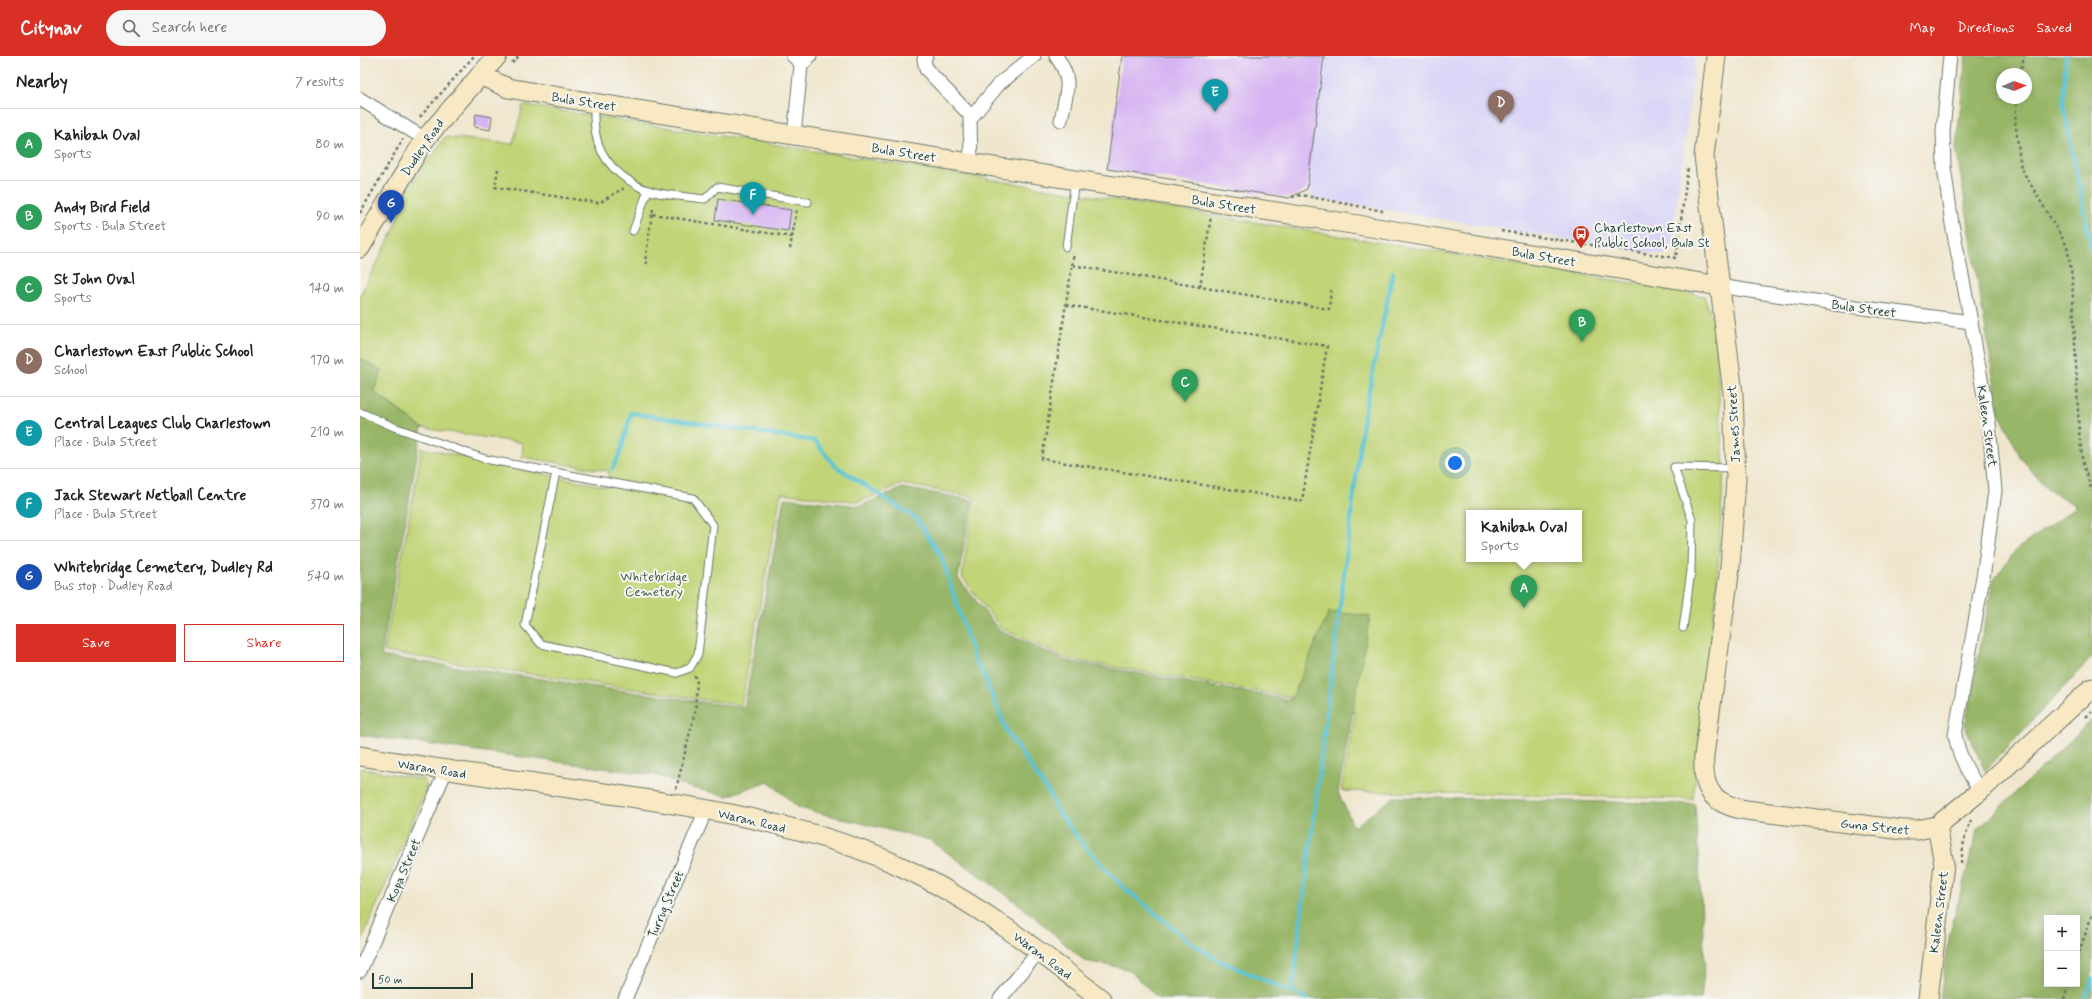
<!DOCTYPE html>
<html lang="en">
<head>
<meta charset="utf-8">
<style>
	body { margin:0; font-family:Mynerve,sans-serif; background:#f6f6f6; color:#202124 }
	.controls { position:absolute; right:12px; bottom:12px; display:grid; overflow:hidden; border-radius:0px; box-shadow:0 2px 10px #0003 }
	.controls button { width:36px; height:36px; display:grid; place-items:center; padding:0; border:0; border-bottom:1px solid #e0e0e0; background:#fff; color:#202124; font:20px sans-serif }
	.compass { position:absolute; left:1636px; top:12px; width:36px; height:36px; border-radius:50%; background:#fff; box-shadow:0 2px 10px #0003; rotate:88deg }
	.scale { position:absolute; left:12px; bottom:10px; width:101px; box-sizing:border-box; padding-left:4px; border:2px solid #1f3d34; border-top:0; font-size:11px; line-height:14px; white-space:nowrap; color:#1f3d34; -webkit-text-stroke:3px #f6f6f2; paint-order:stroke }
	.you { position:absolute; left:1095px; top:407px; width:14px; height:14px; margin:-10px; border:3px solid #fff; border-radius:50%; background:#1a73e8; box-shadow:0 0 0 6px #1a73e833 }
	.badge { display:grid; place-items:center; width:26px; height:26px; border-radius:50%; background:#d93025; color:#fff; font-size:13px; font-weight:700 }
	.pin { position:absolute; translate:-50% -33px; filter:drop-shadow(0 1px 2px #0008) }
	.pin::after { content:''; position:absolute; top:21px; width:14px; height:12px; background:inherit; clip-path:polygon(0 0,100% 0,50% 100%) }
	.popup { position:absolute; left:1106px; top:454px; width:116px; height:52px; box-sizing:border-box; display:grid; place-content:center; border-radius:0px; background:#fff; filter:drop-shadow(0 1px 3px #0005); font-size:13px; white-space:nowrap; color:#757577 }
	.popup b { font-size:15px; color:#202124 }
	.popup::after { content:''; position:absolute; left:50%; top:100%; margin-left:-8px; border:8px solid transparent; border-top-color:#fff }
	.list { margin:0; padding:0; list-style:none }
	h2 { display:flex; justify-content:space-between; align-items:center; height:52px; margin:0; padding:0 16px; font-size:17px }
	h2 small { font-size:13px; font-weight:400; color:#757577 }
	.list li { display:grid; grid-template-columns:26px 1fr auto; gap:12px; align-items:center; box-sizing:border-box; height:72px; padding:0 16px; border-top:1px solid #e0e0e0 }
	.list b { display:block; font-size:15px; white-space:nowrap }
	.list p { margin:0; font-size:13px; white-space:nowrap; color:#757577 }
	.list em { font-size:13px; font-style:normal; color:#757577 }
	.actions { display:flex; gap:8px; padding:12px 16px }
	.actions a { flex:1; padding:9px 0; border:1px solid #d93025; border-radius:0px; text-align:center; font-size:14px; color:#d93025 }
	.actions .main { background:#d93025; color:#fff }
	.icon { flex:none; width:22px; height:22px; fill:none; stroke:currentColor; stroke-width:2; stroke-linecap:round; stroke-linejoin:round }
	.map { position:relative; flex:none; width:1732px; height:943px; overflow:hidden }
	header { display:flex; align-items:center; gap:24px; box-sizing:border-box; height:56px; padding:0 20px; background:#d93025; color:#fff }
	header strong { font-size:19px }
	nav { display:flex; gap:22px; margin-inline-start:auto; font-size:14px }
	.search { width:280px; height:36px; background:#f6f6f6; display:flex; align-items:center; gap:10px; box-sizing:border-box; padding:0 14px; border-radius:22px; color:#757577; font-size:15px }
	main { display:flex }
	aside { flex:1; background:#fff }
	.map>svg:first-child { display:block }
</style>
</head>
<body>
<header>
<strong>Citynav</strong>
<div class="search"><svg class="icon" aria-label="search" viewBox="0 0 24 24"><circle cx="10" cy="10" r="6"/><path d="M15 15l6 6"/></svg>Search here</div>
<nav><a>Map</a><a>Directions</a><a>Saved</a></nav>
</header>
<main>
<aside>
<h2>Nearby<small>7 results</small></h2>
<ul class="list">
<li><span class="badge" style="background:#2e9e5b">A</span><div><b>Kahibah Oval</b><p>Sports</p></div><em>80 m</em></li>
<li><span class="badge" style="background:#2e9e5b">B</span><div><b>Andy Bird Field</b><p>Sports · Bula Street</p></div><em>90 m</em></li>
<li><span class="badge" style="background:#2e9e5b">C</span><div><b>St John Oval</b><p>Sports</p></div><em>140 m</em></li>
<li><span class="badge" style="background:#8d6e63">D</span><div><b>Charlestown East Public School</b><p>School</p></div><em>170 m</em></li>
<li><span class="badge" style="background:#0f9aa8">E</span><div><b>Central Leagues Club Charlestown</b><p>Place · Bula Street</p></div><em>210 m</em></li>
<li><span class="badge" style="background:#0f9aa8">F</span><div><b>Jack Stewart Netball Centre</b><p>Place · Bula Street</p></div><em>370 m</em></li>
<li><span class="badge" style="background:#1a4fb4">G</span><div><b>Whitebridge Cemetery, Dudley Rd</b><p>Bus stop · Dudley Road</p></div><em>540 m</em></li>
</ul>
<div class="actions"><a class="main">Save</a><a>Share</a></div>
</aside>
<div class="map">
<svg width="1732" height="943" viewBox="0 0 1732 943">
	<rect width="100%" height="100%" fill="#f6f6f2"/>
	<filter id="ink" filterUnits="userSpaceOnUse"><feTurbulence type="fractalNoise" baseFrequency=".025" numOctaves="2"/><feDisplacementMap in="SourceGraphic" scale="8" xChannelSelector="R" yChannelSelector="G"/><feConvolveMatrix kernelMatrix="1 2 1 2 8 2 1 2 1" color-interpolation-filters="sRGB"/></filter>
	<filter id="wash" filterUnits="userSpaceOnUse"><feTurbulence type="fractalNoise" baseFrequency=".012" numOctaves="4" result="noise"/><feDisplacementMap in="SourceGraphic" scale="16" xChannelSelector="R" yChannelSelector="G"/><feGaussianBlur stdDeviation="0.9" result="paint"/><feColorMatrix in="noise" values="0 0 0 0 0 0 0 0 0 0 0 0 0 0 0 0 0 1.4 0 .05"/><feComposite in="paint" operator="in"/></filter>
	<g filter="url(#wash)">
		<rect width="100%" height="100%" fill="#f0e6ce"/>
		<path fill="#dad6f7" d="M963,0H1336L1311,192L1303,199L954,142L947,133Z"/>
		<g fill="#c1d477" stroke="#708856" fill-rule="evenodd">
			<path d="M163,49C544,108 924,172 1304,232L1344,240L1354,267L1364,411L1356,542L1333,743L981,735L995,657L930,641L707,603L641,572L602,521L614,441L542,428L499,446L421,437L381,649L24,596L62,392L247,431L249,415L162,401L163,387L62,372L14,335L22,315L0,302V239L33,176L47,135L85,81L153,88ZM1109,457H1219V503H1109Z"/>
			<path d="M0,712L64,724L67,732L0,888Z"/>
		</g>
		<g fill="#98b668" stroke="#5c7a4e" fill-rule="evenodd">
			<path d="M1606,0H1732V601L1625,715L1605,670L1633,525L1657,493L1717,450L1687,433L1661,402L1639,356L1596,91ZM1642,18H1666V42H1642Z"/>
			<path d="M0,302L22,315L13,336L62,372L21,600L384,652L424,442L500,450L542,432L612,444L598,522L639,574L706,605L931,644L969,556L1010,560L978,736L994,771L1034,741L1335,748L1345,908L1341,943H799L768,913L725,905L659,848L570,784L439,752L408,725L367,740L329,731L295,719L0,679Z"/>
			<path d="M1732,664V943H1580L1590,876L1618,773ZM1687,862H1717V928H1687Z"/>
		</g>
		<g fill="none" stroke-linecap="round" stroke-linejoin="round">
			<g stroke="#59c4d4" stroke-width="4">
				<path d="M1706,0L1703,47L1732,197"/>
				<path d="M252,413L260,398L271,357L455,385L474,409L557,463L582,502L615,605L622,615L648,678L691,740L696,753L722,787L761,829L830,886L858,904L948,943"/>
				<path d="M932,936L1003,365L1033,216"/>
				<path d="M1725,943L1732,924"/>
			</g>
		</g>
		<g id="blocks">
			<g fill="#d6b3f3">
				<path d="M762,0H964L947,133L929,142L747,113Z"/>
				<path d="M116,58L132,61L130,74L114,71Z"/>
				<path d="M358,143L431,154L428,175L355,164Z"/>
			</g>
		</g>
	</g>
	<g filter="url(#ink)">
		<use href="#blocks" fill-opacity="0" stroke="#68786a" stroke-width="1"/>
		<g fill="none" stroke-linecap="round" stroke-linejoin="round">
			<defs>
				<g id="lane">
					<path d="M234,48C233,78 237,99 261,119C267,123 275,129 282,132C301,140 325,140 345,143L357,131L448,146"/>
					<path d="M273,175L288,134"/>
					<path d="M706,191L715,124"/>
					<path d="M0,356L34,371L125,403L333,442L353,469L338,598L330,612L317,617L181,588L165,569L196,416"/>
					<path d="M1323,572L1331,515L1332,464L1314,411L1374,412"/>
				</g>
				<g id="street">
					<path d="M433,0L442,8"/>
					<path d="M566,0L564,3L566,13L612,61"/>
					<path d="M696,0C714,25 706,36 701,64"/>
					<path d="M1590,0L1583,75L1584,111L1592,168L1611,266L1629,368L1635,435L1624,515L1595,679C1599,701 1608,716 1620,735"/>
					<path d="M0,43L65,83"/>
					<path d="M434,79L441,10L450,0"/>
					<path d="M611,106L610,63L639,28L674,0"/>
					<path d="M1359,230L1474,248L1611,266"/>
					<path d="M0,915L86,714"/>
					<path d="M265,943L346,754"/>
					<path d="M640,943L679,895"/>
				</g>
				<g id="secondary">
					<path d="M1356,0L1344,100L1373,338L1376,423L1370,511L1344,700C1342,734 1352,748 1386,754L1543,774H1557L1577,770L1620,735L1732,632"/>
					<path d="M120,19L148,32L234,47L1029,174L1359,230"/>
					<path d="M0,192L65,83L137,0"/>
					<path d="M0,700C79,713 158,725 237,736C339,751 447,767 542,811C615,845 678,894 741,943"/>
					<path d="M1568,943L1584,808L1577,770"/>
				</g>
			</defs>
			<use href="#lane" stroke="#68786a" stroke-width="9"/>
			<use href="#street" stroke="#68786a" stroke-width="15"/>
			<use href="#secondary" stroke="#68786a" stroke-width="21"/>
			<g stroke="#68786a" stroke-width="2.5" stroke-dasharray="3 3" stroke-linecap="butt">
				<path d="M152,7L159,0"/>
				<path d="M1660,18L1664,0"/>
				<path d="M1657,42L1655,65L1661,112L1707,190L1712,220L1719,376L1723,408L1732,435"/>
				<path d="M60,61L114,0"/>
				<path d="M138,113L135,131L239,147L262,133H264"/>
				<path d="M932,141L941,139L1023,155"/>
				<path d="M293,153L292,158L432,181"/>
				<path d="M0,157L43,83"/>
				<path d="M1141,175L1316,202L1328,111"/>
				<path d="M430,193L437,152"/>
				<path d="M288,207L285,206L292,158"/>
				<path d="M712,209L714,197"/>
				<path d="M840,231L851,160"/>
				<path d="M706,249L967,290L942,445L682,403L712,209L969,253L971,234"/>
				<path d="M1726,661L1732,656"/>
				<path d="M316,733L335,656L337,623L334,619"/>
				<path d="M1601,807L1604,784L1611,764"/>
				<path d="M1717,902L1732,859"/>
				<path d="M1704,943L1708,928"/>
			</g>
			<use href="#lane" stroke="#fff" stroke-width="7"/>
			<use href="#street" stroke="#fff" stroke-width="13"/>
			<use href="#secondary" stroke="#f8e8c3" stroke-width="19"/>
		</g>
	</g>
	<defs>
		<symbol id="bus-pin" viewBox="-11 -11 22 30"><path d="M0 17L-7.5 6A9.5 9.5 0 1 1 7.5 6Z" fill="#c8321e" stroke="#f6f6f2"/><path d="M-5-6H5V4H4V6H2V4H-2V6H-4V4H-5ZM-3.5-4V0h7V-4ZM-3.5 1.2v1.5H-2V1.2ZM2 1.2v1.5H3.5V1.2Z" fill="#fff"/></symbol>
	</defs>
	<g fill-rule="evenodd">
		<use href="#bus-pin" x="1211" y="168" width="20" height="27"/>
	</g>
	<g text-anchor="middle" stroke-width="4" stroke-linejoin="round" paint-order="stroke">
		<g font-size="13" fill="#1f3d34" stroke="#f6f6f2">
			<text transform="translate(224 45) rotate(9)" y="5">Bula Street</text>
			<text transform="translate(62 91) rotate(-56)" y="5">Dudley Road</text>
			<text transform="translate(544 96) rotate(9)" y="5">Bula Street</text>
			<text transform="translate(864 148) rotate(9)" y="5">Bula Street</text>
			<text transform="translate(1184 200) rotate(10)" y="5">Bula Street</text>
			<text transform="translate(1504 252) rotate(8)" y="5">Bula Street</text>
			<text transform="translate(1373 368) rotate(-93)" y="5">James Street</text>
			<text transform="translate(1628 370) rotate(82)" y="5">Kaleen Street</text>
			<text transform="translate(72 712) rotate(9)" y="5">Waran Road</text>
			<text transform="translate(392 764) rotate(13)" y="5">Waran Road</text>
			<text transform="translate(1515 770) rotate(6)" y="5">Guna Street</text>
			<text transform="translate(43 814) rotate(-67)" y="5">Kopa Street</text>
			<text transform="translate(305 848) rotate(-67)" y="5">Turrug Street</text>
			<text transform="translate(1578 856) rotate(-83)" y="5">Kaleen Street</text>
			<text transform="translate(683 899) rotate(37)" y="5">Waran Road</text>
		</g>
		<g font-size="13" fill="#1f3d34" stroke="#f6f6f2" text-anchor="start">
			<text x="1234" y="176">Charlestown East<tspan x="1234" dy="15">Public School, Bula St</tspan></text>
		</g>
		<g font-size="13" fill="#3f5b41" stroke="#f6f6f2">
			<text x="294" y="525">Whitebridge<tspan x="294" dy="15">Cemetery</tspan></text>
		</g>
	</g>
</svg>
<div class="controls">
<button>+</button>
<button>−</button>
</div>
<svg class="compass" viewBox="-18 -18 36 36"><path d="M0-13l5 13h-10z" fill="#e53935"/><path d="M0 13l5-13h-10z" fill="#757577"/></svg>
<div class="scale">50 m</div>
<div class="you"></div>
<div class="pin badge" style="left:1164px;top:552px;background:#2e9e5b">A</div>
<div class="popup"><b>Kahibah Oval</b>Sports</div>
<div class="pin badge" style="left:1222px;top:286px;background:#2e9e5b">B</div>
<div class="pin badge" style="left:825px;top:346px;background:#2e9e5b">C</div>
<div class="pin badge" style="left:1141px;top:67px;background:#8d6e63">D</div>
<div class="pin badge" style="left:855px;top:56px;background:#0f9aa8">E</div>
<div class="pin badge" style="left:393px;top:159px;background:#0f9aa8">F</div>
<div class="pin badge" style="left:31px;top:167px;background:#1a4fb4">G</div>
</div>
</main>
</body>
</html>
